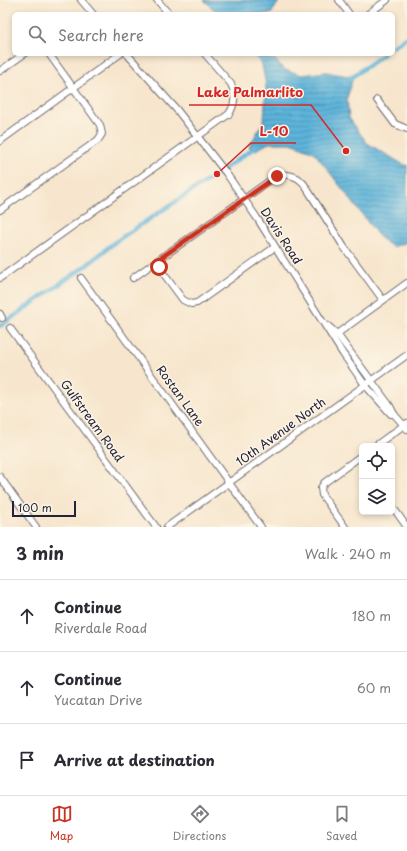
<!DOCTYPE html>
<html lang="en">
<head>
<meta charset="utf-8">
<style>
	body { margin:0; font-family:"Playpen Sans",sans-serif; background:#f7f7f7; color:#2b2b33 }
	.controls { position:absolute; right:12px; bottom:12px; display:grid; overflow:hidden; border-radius:6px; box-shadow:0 2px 6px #0003 }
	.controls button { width:36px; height:36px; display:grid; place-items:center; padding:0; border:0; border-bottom:1px solid #e1e1e2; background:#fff; color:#2b2b33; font:20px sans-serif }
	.scale { position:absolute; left:12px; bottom:10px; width:64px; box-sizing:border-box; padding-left:4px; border:2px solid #22223b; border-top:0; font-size:11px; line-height:14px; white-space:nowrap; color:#22223b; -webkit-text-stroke:3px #fcf5e5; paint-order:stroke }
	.stop { position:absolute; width:12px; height:12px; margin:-9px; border:3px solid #c8321e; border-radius:50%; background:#fff }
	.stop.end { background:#c8321e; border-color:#fff; box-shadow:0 1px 4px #0008 }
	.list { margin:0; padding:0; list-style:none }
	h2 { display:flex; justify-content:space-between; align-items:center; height:52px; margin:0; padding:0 16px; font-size:17px }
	h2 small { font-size:13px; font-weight:400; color:#7c7c81 }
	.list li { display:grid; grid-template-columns:26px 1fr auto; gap:12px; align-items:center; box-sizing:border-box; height:72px; padding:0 16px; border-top:1px solid #e1e1e2 }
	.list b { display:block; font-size:15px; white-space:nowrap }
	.list p { margin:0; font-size:13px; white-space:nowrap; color:#7c7c81 }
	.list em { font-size:13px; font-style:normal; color:#7c7c81 }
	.icon { flex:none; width:22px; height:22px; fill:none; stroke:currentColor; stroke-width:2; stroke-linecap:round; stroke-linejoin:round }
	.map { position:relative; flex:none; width:407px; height:527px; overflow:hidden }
	.search { position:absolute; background:#fff; box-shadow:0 2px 6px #0003; left:12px; right:12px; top:12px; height:44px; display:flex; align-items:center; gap:10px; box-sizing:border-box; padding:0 14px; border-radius:6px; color:#7c7c81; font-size:15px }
	.sheet { height:268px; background:#fff }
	nav { display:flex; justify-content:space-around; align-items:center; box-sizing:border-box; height:56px; border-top:1px solid #e1e1e2; background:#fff; font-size:11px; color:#7c7c81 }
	nav a { display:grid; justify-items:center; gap:2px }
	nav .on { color:#c8321e }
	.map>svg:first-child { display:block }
</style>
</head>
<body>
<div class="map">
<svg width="407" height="527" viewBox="0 0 407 527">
	<defs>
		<pattern id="water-rules" width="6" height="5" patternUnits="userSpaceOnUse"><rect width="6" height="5" fill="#5db4da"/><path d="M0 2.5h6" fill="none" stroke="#4c92b2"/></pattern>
	</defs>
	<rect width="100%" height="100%" fill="#fcf5e5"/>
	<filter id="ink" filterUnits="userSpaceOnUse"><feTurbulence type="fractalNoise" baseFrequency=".025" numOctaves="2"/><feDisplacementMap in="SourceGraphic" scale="8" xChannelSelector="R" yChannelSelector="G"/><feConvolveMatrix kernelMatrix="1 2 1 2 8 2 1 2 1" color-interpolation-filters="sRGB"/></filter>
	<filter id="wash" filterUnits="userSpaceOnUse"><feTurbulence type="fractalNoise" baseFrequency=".012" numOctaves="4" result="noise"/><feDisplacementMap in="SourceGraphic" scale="16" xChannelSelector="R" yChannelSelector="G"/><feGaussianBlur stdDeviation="0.9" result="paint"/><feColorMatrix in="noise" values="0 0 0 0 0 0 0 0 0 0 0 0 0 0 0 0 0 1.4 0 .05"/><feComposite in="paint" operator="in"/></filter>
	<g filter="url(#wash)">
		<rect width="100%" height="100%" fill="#f7e6cd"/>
		<g fill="url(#water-rules)" stroke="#406b8a">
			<path d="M204,0H280L271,14H218Z"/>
			<path d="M253,54H271L283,69L302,75L326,72L353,77L347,98L349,118L367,143L404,165H407V242L393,247L381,239L314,152L291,143H269L256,150L249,147L264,120L266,85L262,65Z"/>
		</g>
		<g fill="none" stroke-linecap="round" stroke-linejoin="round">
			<g stroke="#5db4da" stroke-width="4.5">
				<path d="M393,47L407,37"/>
				<path d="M349,79L384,54"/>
				<path d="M0,326L87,265L115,242L217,174L257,146"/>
			</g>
		</g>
	</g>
	<g filter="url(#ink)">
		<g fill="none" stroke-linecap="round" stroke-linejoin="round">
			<defs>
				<g id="minor">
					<path d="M81,0L93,14"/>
					<path d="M157,0L169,14"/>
					<path d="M339,0L349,14"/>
					<path d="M368,14L387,0"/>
					<path d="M127,54L177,110L226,173L257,218L343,354L365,385L391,414H394"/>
					<path d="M0,71L24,54"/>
					<path d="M377,100L395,124L407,129"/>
					<path d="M0,141L120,54"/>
					<path d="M0,210L98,140L102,134L100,125L49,54"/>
					<path d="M155,262L183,300L191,304L197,303L275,247"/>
					<path d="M0,278L229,114C235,105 236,94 231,84L205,54"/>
					<path d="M81,278L261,527"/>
					<path d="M133,278L272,179C283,172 296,174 304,184L344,247L383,300"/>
					<path d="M0,314L2,318"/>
					<path d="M328,326L337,334L390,406L394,414L407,429"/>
					<path d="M10,328L156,527"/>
					<path d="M334,336L407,283"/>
					<path d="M375,446L407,423"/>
					<path d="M0,477L36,527"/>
					<path d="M392,506L407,527"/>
					<path d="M167,527L407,355"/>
					<path d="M345,527L322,495L321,488L324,483L362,455"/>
				</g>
			</defs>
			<use href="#minor" stroke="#6d676e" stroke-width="8"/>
			<use href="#minor" stroke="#fff" stroke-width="6"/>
		</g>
	</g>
	<g fill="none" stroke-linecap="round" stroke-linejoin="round" filter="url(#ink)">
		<path stroke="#c8321e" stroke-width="5" d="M159,267L155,262L277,176"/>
	</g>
	<g text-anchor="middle" stroke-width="3" stroke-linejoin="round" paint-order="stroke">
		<g font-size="12" fill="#22223b" stroke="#fcf5e5">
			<text transform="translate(281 236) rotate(57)" y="4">Davis Road</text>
			<text transform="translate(180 396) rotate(54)" y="4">Rostan Lane</text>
			<text transform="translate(92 421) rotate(54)" y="4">Gulfstream Road</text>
			<text transform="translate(281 432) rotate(-36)" y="4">10th Avenue North</text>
		</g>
	</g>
	<path fill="none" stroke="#d62828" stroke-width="1.5" d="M346 151L311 105H189M217 174L251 143H296"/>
	<g fill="#d62828" stroke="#fcf5e5" stroke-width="1.5">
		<circle cx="346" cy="151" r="4"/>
		<circle cx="217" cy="174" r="4"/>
	</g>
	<g font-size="13" text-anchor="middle" font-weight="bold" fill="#d62828" stroke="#fcf5e5" stroke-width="3" stroke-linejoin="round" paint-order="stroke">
		<text x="250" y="97">Lake Palmarlito</text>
		<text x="274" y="136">L-10</text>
	</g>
</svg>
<div class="controls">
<button><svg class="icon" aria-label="locate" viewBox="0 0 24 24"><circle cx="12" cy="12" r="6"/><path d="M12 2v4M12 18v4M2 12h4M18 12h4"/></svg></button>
<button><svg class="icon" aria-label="layers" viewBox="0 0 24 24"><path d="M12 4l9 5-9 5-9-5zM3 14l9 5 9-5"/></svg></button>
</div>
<div class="scale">100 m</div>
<div class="stop" style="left:159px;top:267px"></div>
<div class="stop end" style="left:277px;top:176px"></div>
<div class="search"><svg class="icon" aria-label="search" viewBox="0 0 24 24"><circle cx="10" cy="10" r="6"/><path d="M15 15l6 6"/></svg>Search here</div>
</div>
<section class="sheet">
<h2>3 min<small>Walk · 240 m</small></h2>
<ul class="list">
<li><svg class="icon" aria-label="ahead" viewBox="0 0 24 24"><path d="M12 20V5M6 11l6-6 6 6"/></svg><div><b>Continue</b><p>Riverdale Road</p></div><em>180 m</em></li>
<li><svg class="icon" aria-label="ahead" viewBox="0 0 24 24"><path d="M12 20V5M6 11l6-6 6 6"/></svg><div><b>Continue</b><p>Yucatan Drive</p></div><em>60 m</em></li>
<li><svg class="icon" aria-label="arrive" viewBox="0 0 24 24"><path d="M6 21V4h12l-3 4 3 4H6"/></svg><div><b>Arrive at destination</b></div></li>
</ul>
</section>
<nav>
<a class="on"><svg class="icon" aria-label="map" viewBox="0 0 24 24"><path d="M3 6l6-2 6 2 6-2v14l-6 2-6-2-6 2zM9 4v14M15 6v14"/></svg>Map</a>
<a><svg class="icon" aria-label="directions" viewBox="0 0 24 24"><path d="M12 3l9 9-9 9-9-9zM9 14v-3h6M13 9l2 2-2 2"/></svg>Directions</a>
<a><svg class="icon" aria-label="saved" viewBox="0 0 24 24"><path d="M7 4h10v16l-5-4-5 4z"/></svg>Saved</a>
</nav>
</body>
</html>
